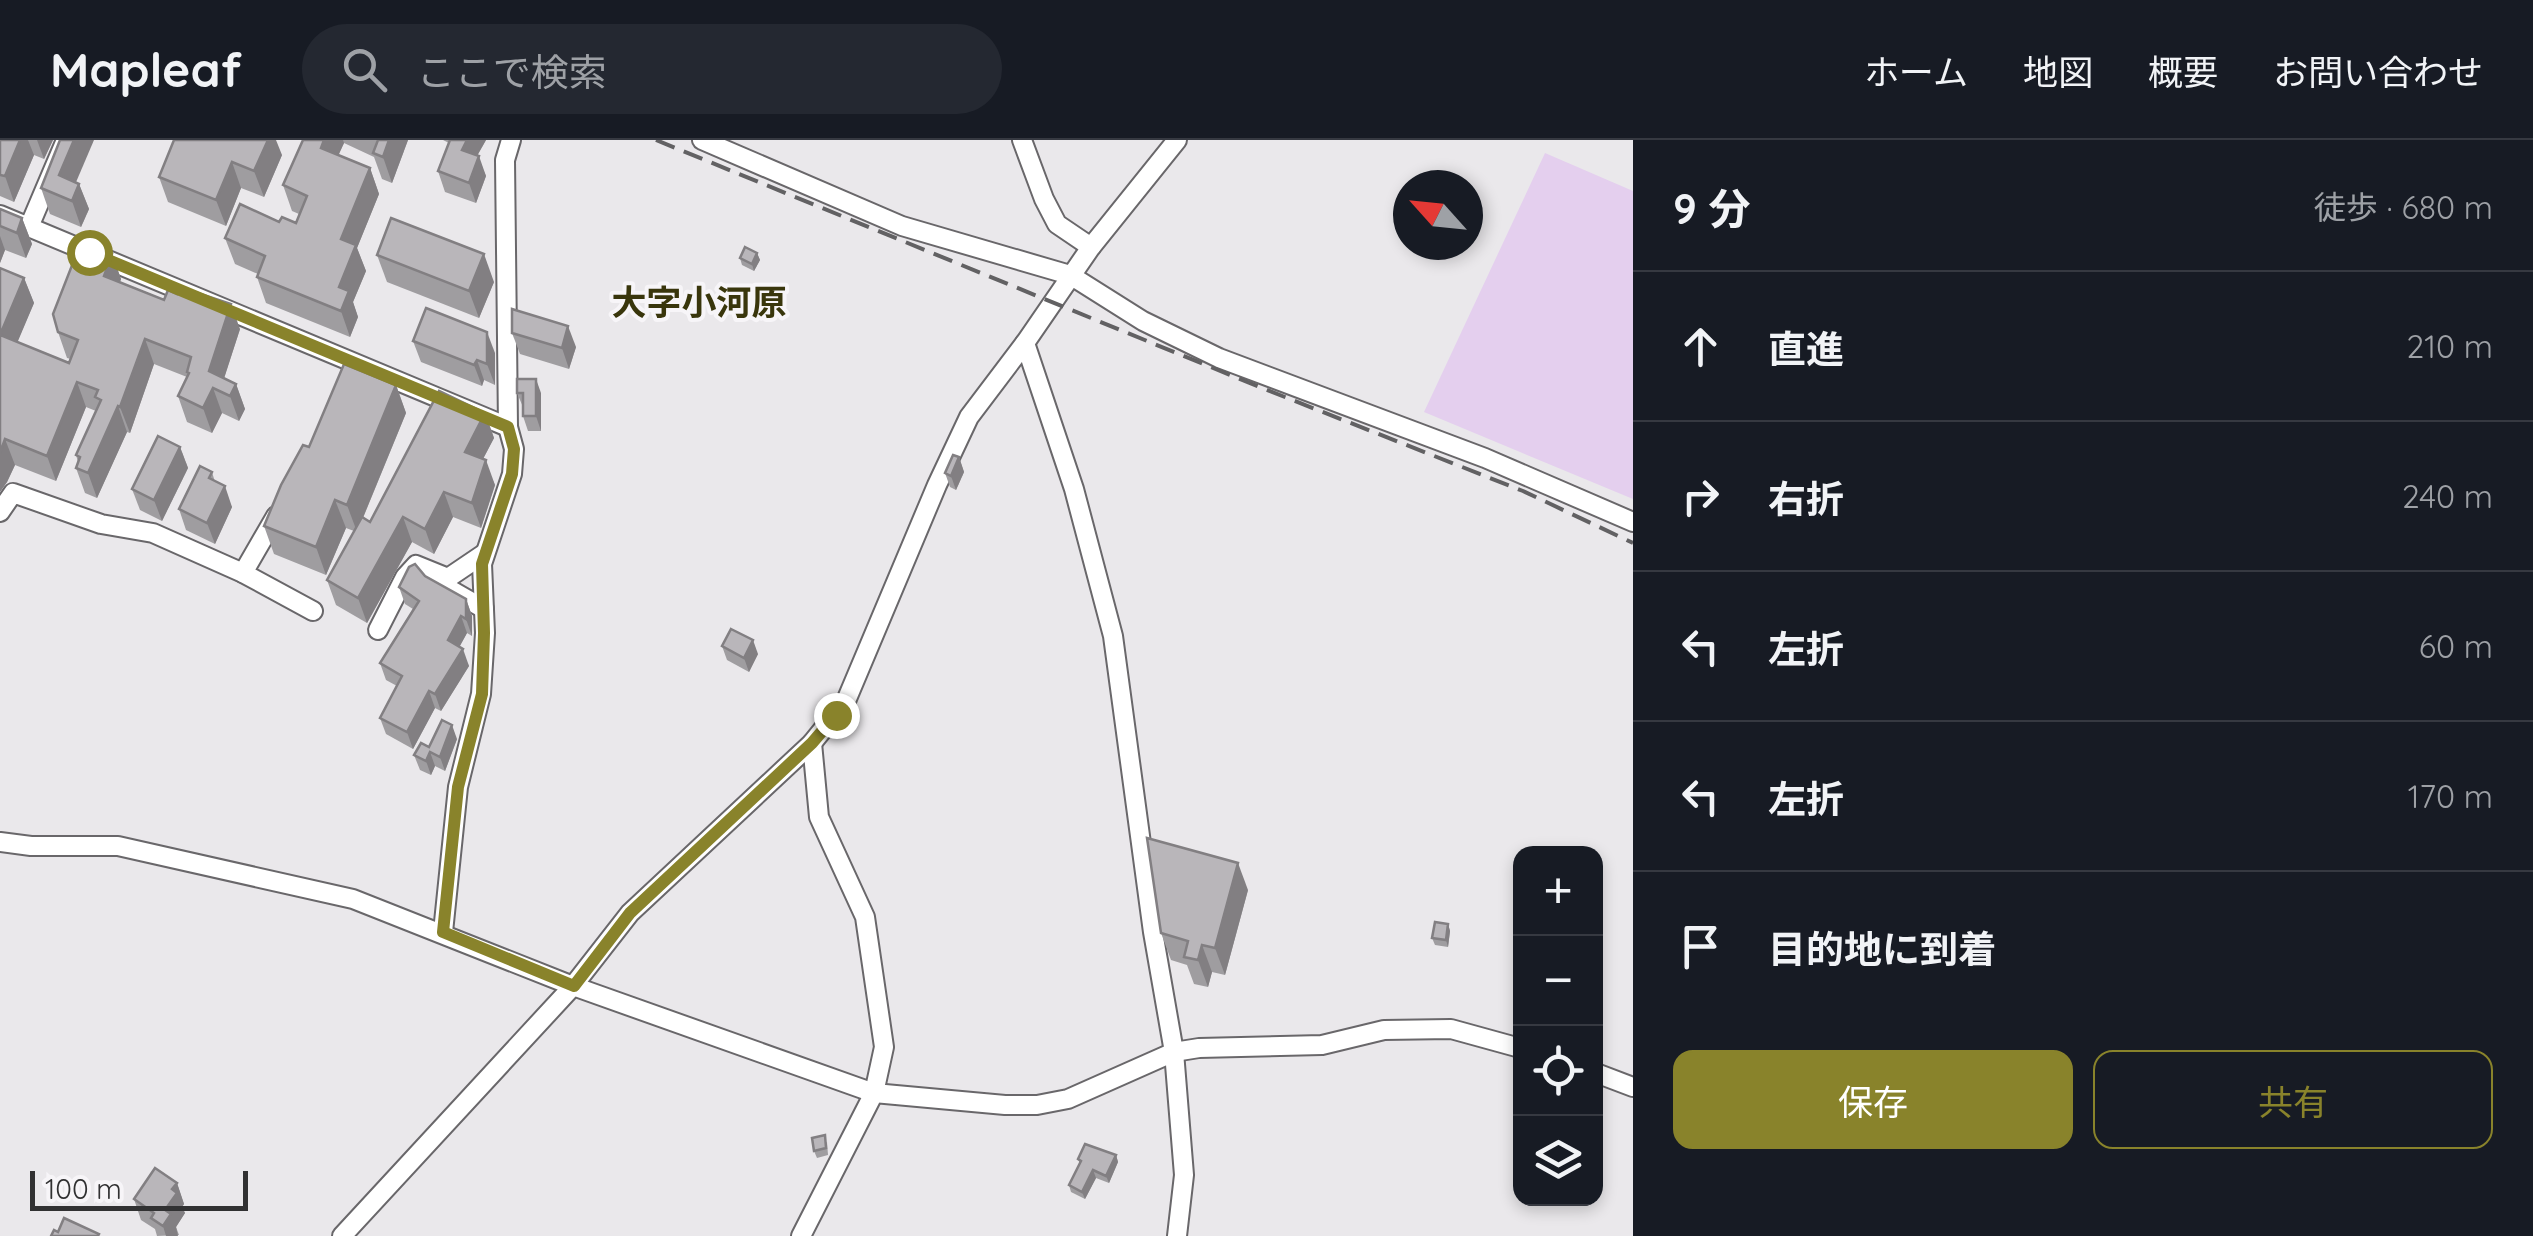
<!DOCTYPE html>
<html lang="ja">
<head>
<meta charset="utf-8">
<style>
	body { margin:0; font-family:Quicksand,"Noto Sans JP",sans-serif; background:#242831; color:#f1f3f6 }
	.controls { position:absolute; right:30px; bottom:30px; display:grid; overflow:hidden; border-radius:20px; box-shadow:0 5px 15px #0003 }
	.controls button { width:90px; height:90px; display:grid; place-items:center; padding:0; border:0; border-bottom:2px solid #363941; background:#171b24; color:#f1f3f6; font:50px sans-serif }
	.compass { position:absolute; left:1393px; top:30px; width:90px; height:90px; border-radius:50%; background:#171b24; box-shadow:0 5px 15px #0003; rotate:297deg }
	.scale { position:absolute; left:30px; bottom:25px; width:218px; box-sizing:border-box; padding-left:10px; border:5px solid #313132; border-top:0; font-size:28px; line-height:35px; white-space:nowrap; color:#313132; -webkit-text-stroke:8px #f7f5f8; paint-order:stroke }
	.stop { position:absolute; width:30px; height:30px; margin:-22px; border:8px solid #89832b; border-radius:50%; background:#fff }
	.stop.end { background:#89832b; border-color:#fff; box-shadow:0 2px 10px #0008 }
	.list { margin:0; padding:0; list-style:none }
	h2 { display:flex; justify-content:space-between; align-items:center; height:130px; margin:0; padding:0 40px; font-size:42px }
	h2 small { font-size:32px; font-weight:400; color:#9ea1a6 }
	.list li { display:grid; grid-template-columns:65px 1fr auto; gap:30px; align-items:center; box-sizing:border-box; height:150px; padding:0 40px; border-top:2px solid #363941 }
	.list b { display:block; font-size:38px; white-space:nowrap }
	.list em { font-size:32px; font-style:normal; color:#9ea1a6 }
	.actions { display:flex; gap:20px; padding:30px 40px }
	.actions a { flex:1; padding:22px 0; border:2px solid #89832b; border-radius:20px; text-align:center; font-size:35px; color:#89832b }
	.actions .main { background:#89832b; color:#fff }
	.icon { flex:none; width:55px; height:55px; fill:none; stroke:currentColor; stroke-width:2; stroke-linecap:round; stroke-linejoin:round }
	.map { position:relative; flex:none; width:1633px; height:1096px; overflow:hidden }
	header { display:flex; align-items:center; gap:60px; box-sizing:border-box; height:140px; padding:0 50px; background:#171b24; border-bottom:2px solid #363941 }
	header strong { font-size:48px }
	nav { display:flex; gap:55px; margin-inline-start:auto; font-size:35px }
	.search { width:700px; height:90px; background:#242831; display:flex; align-items:center; gap:25px; box-sizing:border-box; padding:0 35px; border-radius:55px; color:#9ea1a6; font-size:38px }
	main { display:flex }
	aside { flex:1; background:#171b24 }
	.map>svg:first-child { display:block }
</style>
</head>
<body>
<header>
<strong>Mapleaf</strong>
<div class="search"><svg class="icon" aria-label="search" viewBox="0 0 24 24"><circle cx="10" cy="10" r="6"/><path d="M15 15l6 6"/></svg>ここで検索</div>
<nav><a>ホーム</a><a>地図</a><a>概要</a><a>お問い合わせ</a></nav>
</header>
<main>
<div class="map">
<svg width="1633" height="1096" viewBox="0 0 1633 1096">
	<rect width="100%" height="100%" fill="#eae8eb"/>
	<path fill="#e4cfee" d="M1545,13L1633,51V359L1424,272Z"/>
	<g fill="none" stroke-linecap="round" stroke-linejoin="round">
		<defs>
			<g id="minor">
				<path d="M702,0L902,86L1070,135L1143,181L1219,218L1485,318L1633,382"/>
				<path d="M1022,0L1044,59L1057,84L1091,107"/>
				<path d="M0,75L508,287"/>
				<path d="M29,87L66,0"/>
				<path d="M1025,203L1074,349L1113,496L1153,792L1174,912L1184,1035L1177,1096"/>
				<path d="M0,372L13,353L101,384L153,393L243,433"/>
				<path d="M276,376L243,433L313,471"/>
				<path d="M435,435L437,442L484,469"/>
				<path d="M378,490L405,437L416,425L448,438L485,413"/>
				<path d="M0,702L31,706H118L353,759L573,846L874,953L1005,965H1037L1068,959L1174,912L1199,908L1322,905L1384,890L1451,889L1520,908"/>
				<path d="M443,792L458,647L481,554L485,493L482,424L512,334L514,309L508,287L505,20L511,0"/>
				<path d="M1596,933L1633,947"/>
				<path d="M342,1096L573,846L630,773L812,603L846,561L937,345L969,277L1025,203L1091,107L1177,0"/>
				<path d="M801,1096L874,953L884,907L865,777L819,677L812,603"/>
			</g>
		</defs>
		<use href="#minor" stroke="#69676a" stroke-width="22"/>
		<use href="#minor" stroke="#fff" stroke-width="18"/>
		<path stroke="#626163" stroke-width="4" stroke-dasharray="20 10" stroke-linecap="butt" d="M656,0L1262,248L1523,351L1633,403"/>
	</g>
	<g fill="#9f9da0">
		<path d="M0,0H53L44,19L34,15L14,62L0,56Z"/>
		<path d="M174,0L282,15L264,57L241,48L226,86L168,62L159,37Z"/>
		<path d="M303,0H408L392,43L382,39L374,17L344,3L338,15L370,28L379,54L357,108L366,131L353,162L358,177L350,197L266,163L257,137L258,134L235,124L225,98L279,82L296,83L299,74L292,71L283,45Z"/>
		<path d="M443,0H486L477,16L486,36L476,63L445,52L438,31L449,3Z"/>
		<path d="M76,42L79,44L89,69L81,87L50,74L41,48Z"/>
		<path d="M0,69L22,78L32,104L26,118L5,110L0,123Z"/>
		<path d="M757,113L760,120L754,131L742,125L740,118Z"/>
		<path d="M112,114L121,139L120,142L240,189L224,238L236,244L245,269L239,281L222,273L212,293L187,282L178,256L187,237L154,224L130,293L127,292L97,358L85,353L76,328L78,322L76,315L96,271L86,267L56,341L15,325L7,342L0,352V128L24,138L34,163L17,202L69,223L71,219L67,218L58,192L95,117Z"/>
		<path d="M377,115L494,142L479,178L387,142Z"/>
		<path d="M512,193L576,207L569,229L520,214Z"/>
		<path d="M413,201L495,213V245L484,240L482,246L421,222Z"/>
		<path d="M396,245L406,273L363,378L370,382L485,273L494,298L483,319L495,345L481,388L453,377L434,414L412,402L367,483L336,465L327,440L354,391L346,388L326,435L274,414L264,386L309,307Z"/>
		<path d="M517,253H541V291H528L523,276V267Z"/>
		<path d="M180,307L188,328L162,381L140,370L132,349Z"/>
		<path d="M959,317L964,332L956,350L950,347L945,333Z"/>
		<path d="M212,332L215,342L232,367L215,404L186,390L179,369Z"/>
		<path d="M425,436L466,459L472,476V496L467,493L459,507L469,526L441,571L435,568L413,609L386,594L380,578L397,546L386,540L380,523L413,469L405,464L399,447Z"/>
		<path d="M722,506L758,514L749,532L727,520Z"/>
		<path d="M457,599L445,631L435,626L431,635L420,630L414,615L429,607Z"/>
		<path d="M1248,750L1225,835L1212,832L1208,847L1194,844L1187,825L1171,820L1161,793Z"/>
		<path d="M1448,784L1450,791L1448,807L1435,805L1432,798Z"/>
		<path d="M827,1002L828,1015L817,1018L814,1011Z"/>
		<path d="M1116,1015L1118,1022L1109,1043L1096,1038L1085,1059L1071,1052L1069,1045L1080,1024L1078,1019Z"/>
		<path d="M177,1043L184,1064L182,1067L185,1073L176,1087L179,1095L157,1096L155,1089L141,1080L134,1059Z"/>
	</g>
	<g fill="#827f82">
		<path d="M20,0H28L34,15L14,62L5,36Z"/>
		<path d="M37,0H53L44,19Z"/>
		<path d="M74,0H94L68,61L59,35Z"/>
		<path d="M268,0H276L282,15L264,57L254,31Z"/>
		<path d="M324,0H343L344,3L330,34L321,8Z"/>
		<path d="M389,0H408L392,43L383,17Z"/>
		<path d="M467,0H486L469,30L462,10Z"/>
		<path d="M479,16L486,36L476,63L469,43Z"/>
		<path d="M232,22L241,48L226,86L216,60Z"/>
		<path d="M370,28L379,54L357,108L366,131L353,162L358,177L350,197L341,171L339,147L341,99Z"/>
		<path d="M79,44L89,69L81,87L72,61Z"/>
		<path d="M22,78L32,104L26,118L17,93Z"/>
		<path d="M0,96L5,110L0,123Z"/>
		<path d="M757,113L760,120L754,131L752,124Z"/>
		<path d="M112,114L121,139L113,161L104,136Z"/>
		<path d="M484,114L494,142L479,178L469,151Z"/>
		<path d="M24,138L34,163L10,220L0,195Z"/>
		<path d="M231,164L240,189L220,251L209,231Z"/>
		<path d="M568,186L576,207L569,229L562,208Z"/>
		<path d="M487,192L495,213V245L487,224Z"/>
		<path d="M145,199L154,224L130,293L120,267Z"/>
		<path d="M477,220L484,240L482,246L474,225Z"/>
		<path d="M536,239L541,253V291L536,276Z"/>
		<path d="M77,242L86,267L56,341L47,316Z"/>
		<path d="M236,244L245,269L239,281L230,256Z"/>
		<path d="M396,245L406,273L357,392L347,365Z"/>
		<path d="M213,248L222,273L212,293L203,268Z"/>
		<path d="M118,266L127,292L97,358L88,333Z"/>
		<path d="M485,273L494,298L474,336L465,312Z"/>
		<path d="M5,299L15,325L7,342L0,352V313Z"/>
		<path d="M180,307L188,328L162,381L154,360Z"/>
		<path d="M959,317L964,332L956,350L951,336Z"/>
		<path d="M486,320L495,345L481,388L472,363Z"/>
		<path d="M225,346L232,367L215,404L207,383Z"/>
		<path d="M444,352L453,377L434,414L425,389Z"/>
		<path d="M335,360L346,388L326,435L316,407Z"/>
		<path d="M403,377L412,402L367,483L358,458Z"/>
		<path d="M466,459L472,476V496L466,479Z"/>
		<path d="M461,476L467,493L454,517L448,500Z"/>
		<path d="M753,500L758,514L749,532L744,518Z"/>
		<path d="M463,509L469,526L441,571L435,554Z"/>
		<path d="M429,551L435,568L413,609L407,592Z"/>
		<path d="M452,585L457,599L445,631L440,617Z"/>
		<path d="M430,612L435,626L431,635L426,621Z"/>
		<path d="M1238,723L1248,750L1225,835L1215,808Z"/>
		<path d="M1448,784L1450,791L1448,807L1446,800Z"/>
		<path d="M1202,805L1212,832L1208,847L1198,820Z"/>
		<path d="M1116,1015L1118,1022L1109,1043L1106,1036Z"/>
		<path d="M1093,1030L1096,1038L1085,1059L1082,1052Z"/>
		<path d="M177,1043L184,1064L182,1067L185,1073L176,1087L178,1096H166L163,1086L165,1070L172,1049Z"/>
	</g>
	<g fill="#b9b6ba" stroke="#827f82" stroke-width="2.5">
		<path d="M0,0H20L5,36L0,35Z"/>
		<path d="M60,0H74L59,35L79,44L72,61L41,48Z"/>
		<path d="M174,0H268L254,31L232,22L216,60L159,37Z"/>
		<path d="M303,0H324L321,8L370,28L341,99L356,105L339,147L349,151L341,171L257,137L265,116L225,98L240,64L279,82L282,77L296,83L307,56L283,45Z"/>
		<path d="M378,0H389L383,17L373,13Z"/>
		<path d="M450,0H467L462,10L479,16L469,43L438,31Z"/>
		<path d="M0,69L22,78L17,93L0,86Z"/>
		<path d="M391,78L484,114L469,151L377,115Z"/>
		<path d="M745,107L757,113L752,124L740,118Z"/>
		<path d="M99,108L112,114L104,136L164,160L168,150L177,154L180,147L231,164L209,231L236,244L230,256L213,248L203,268L178,256L189,233L187,232L191,217L145,199L120,267L118,266L88,333L76,328L80,317L76,315L101,260L95,257L98,250L77,242L47,316L5,299L0,313V128L24,138L0,195L69,223L78,200L58,192L53,174L78,110L95,117Z"/>
		<path d="M426,168L487,192V224L477,220L474,225L413,201Z"/>
		<path d="M512,169L568,186L562,208L512,193Z"/>
		<path d="M344,224L396,245L347,365L335,360L316,407L264,386L281,345L303,305L309,307Z"/>
		<path d="M517,239H536V276H523V253H517Z"/>
		<path d="M439,251L485,273L465,312L486,320L472,363L444,352L425,389L403,377L358,458L327,440L362,377L370,382Z"/>
		<path d="M158,296L180,307L154,360L132,349Z"/>
		<path d="M953,315L959,317L951,336L945,333Z"/>
		<path d="M200,326L212,332L209,338L225,346L207,383L179,369Z"/>
		<path d="M415,424L425,436L466,459V479L461,476L448,500L463,509L435,554L429,551L407,592L380,578L402,536L380,523L419,461L399,447L409,427Z"/>
		<path d="M731,489L753,500L744,518L722,506Z"/>
		<path d="M442,580L452,585L440,617L430,612L426,621L414,615L421,603L429,607Z"/>
		<path d="M1147,698L1238,723L1215,808L1202,805L1198,820L1184,817L1188,801L1161,793Z"/>
		<path d="M1435,782L1448,784L1446,800L1432,798Z"/>
		<path d="M825,995L826,1008L814,1011L812,998Z"/>
		<path d="M1085,1004L1116,1015L1106,1036L1093,1030L1082,1052L1069,1045L1081,1021L1078,1019Z"/>
		<path d="M155,1028L177,1043L172,1049L177,1053L165,1070L171,1074L163,1086L151,1078L154,1073L134,1059Z"/>
		<path d="M64,1078L99,1094L98,1096H51L54,1090L58,1092Z"/>
	</g>
	<g fill="none" stroke-linecap="round" stroke-linejoin="round">
		<path stroke="#89832b" stroke-width="12" d="M89,112L508,287L514,309L512,334L482,424L484,493L482,554L458,647L443,792L574,846L630,773L812,603L836,575"/>
	</g>
	<g text-anchor="middle" stroke-width="8" stroke-linejoin="round" paint-order="stroke">
		<g font-size="35" font-weight="bold" fill="#39360c" stroke="#f7f5f8">
			<text x="699" y="175">大字小河原</text>
		</g>
	</g>
</svg>
<div class="controls">
<button>+</button>
<button>−</button>
<button><svg class="icon" aria-label="locate" viewBox="0 0 24 24"><circle cx="12" cy="12" r="6"/><path d="M12 2v4M12 18v4M2 12h4M18 12h4"/></svg></button>
<button><svg class="icon" aria-label="layers" viewBox="0 0 24 24"><path d="M12 4l9 5-9 5-9-5zM3 14l9 5 9-5"/></svg></button>
</div>
<svg class="compass" viewBox="-18 -18 36 36"><path d="M0-13l5 13h-10z" fill="#e53935"/><path d="M0 13l5-13h-10z" fill="#9ea1a6"/></svg>
<div class="scale">100 m</div>
<div class="stop" style="left:89px;top:112px"></div>
<div class="stop end" style="left:836px;top:575px"></div>
</div>
<aside>
<h2>9 分<small>徒歩 · 680 m</small></h2>
<ul class="list">
<li><svg class="icon" aria-label="ahead" viewBox="0 0 24 24"><path d="M12 20V5M6 11l6-6 6 6"/></svg><div><b>直進</b></div><em>210 m</em></li>
<li><svg class="icon" aria-label="right" viewBox="0 0 24 24"><path d="M7 20v-9h11M14 6l5 5-5 5"/></svg><div><b>右折</b></div><em>240 m</em></li>
<li><svg class="icon" aria-label="left" viewBox="0 0 24 24"><path d="M17 20v-9H6M10 6l-5 5 5 5"/></svg><div><b>左折</b></div><em>60 m</em></li>
<li><svg class="icon" aria-label="left" viewBox="0 0 24 24"><path d="M17 20v-9H6M10 6l-5 5 5 5"/></svg><div><b>左折</b></div><em>170 m</em></li>
<li><svg class="icon" aria-label="arrive" viewBox="0 0 24 24"><path d="M6 21V4h12l-3 4 3 4H6"/></svg><div><b>目的地に到着</b></div></li>
</ul>
<div class="actions"><a class="main">保存</a><a>共有</a></div>
</aside>
</main>
</body>
</html>
